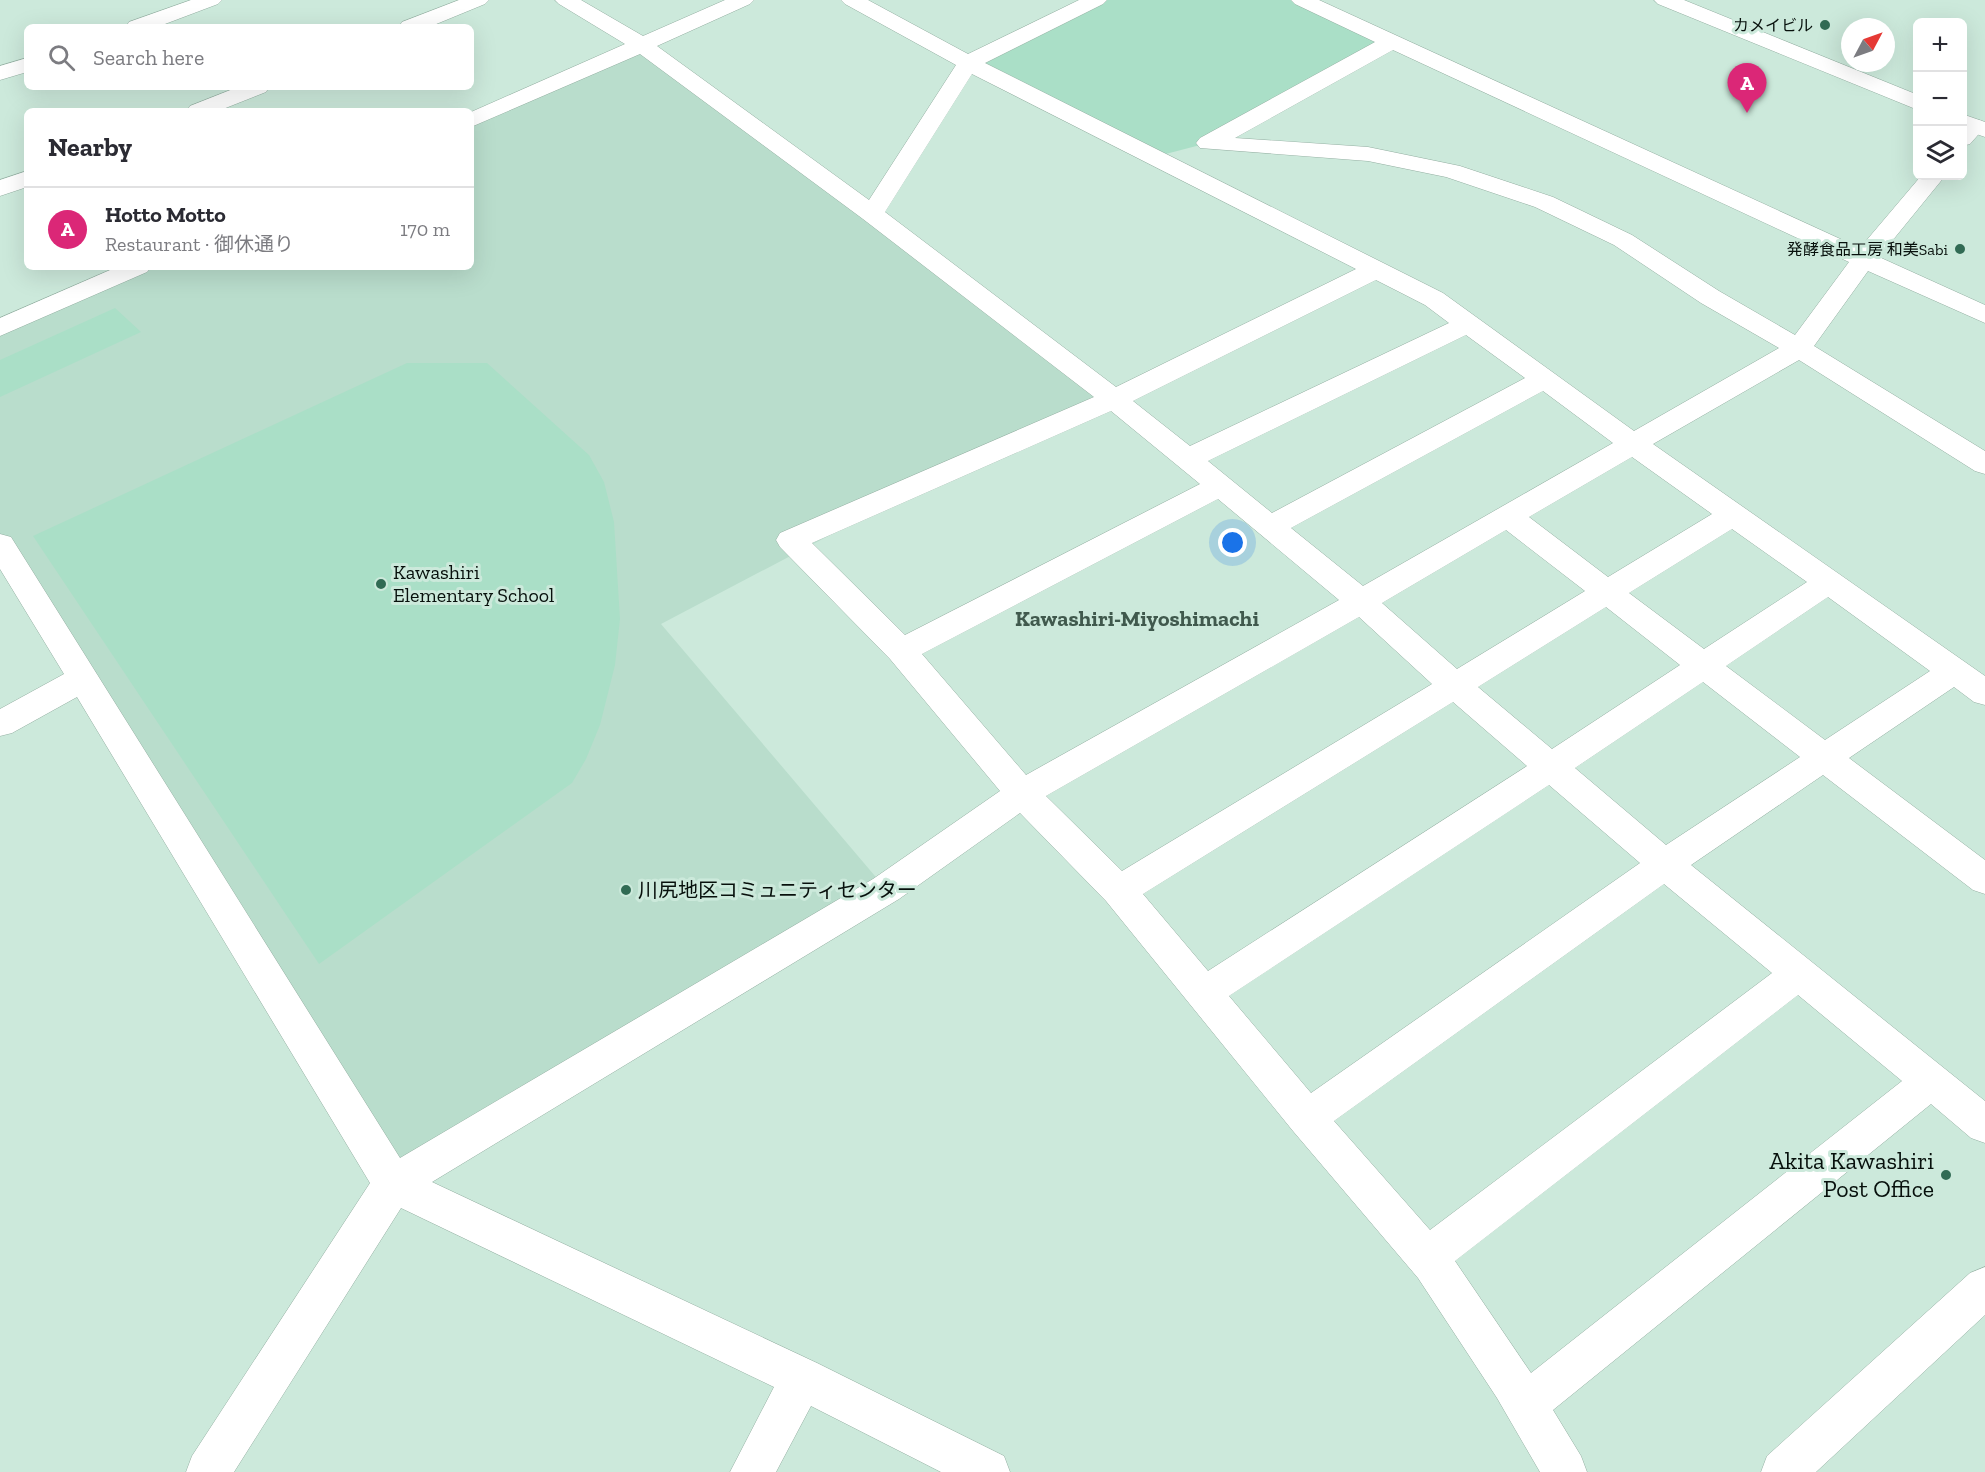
<!DOCTYPE html>
<html lang="en">
<head>
<meta charset="utf-8">
<style>
	body { margin:0; font-family:"Zilla Slab","Noto Sans JP",serif; background:#f2f2f3; color:#2b2b33 }
	.controls { position:absolute; right:18px; top:18px; display:grid; overflow:hidden; border-radius:9px; box-shadow:0 6px 24px #0002 }
	.controls button { width:54px; height:54px; display:grid; place-items:center; padding:0; border:0; border-bottom:2px solid #e1e1e2; background:#fff; color:#2b2b33; font:30px sans-serif }
	.compass { position:absolute; left:1841px; top:18px; width:54px; height:54px; border-radius:50%; background:#fff; box-shadow:0 6px 24px #0002; rotate:49deg }
	.you { position:absolute; left:1233px; top:543px; width:21px; height:21px; margin:-15px; border:4px solid #fff; border-radius:50%; background:#1a73e8; box-shadow:0 0 0 9px #1a73e833 }
	.badge { display:grid; place-items:center; width:39px; height:39px; border-radius:50%; background:#db2777; color:#fff; font-size:20px; font-weight:700 }
	.pin { position:absolute; translate:-50% -50px; filter:drop-shadow(0 2px 3px #0008) }
	.pin::after { content:''; position:absolute; top:32px; width:21px; height:18px; background:inherit; clip-path:polygon(0 0,100% 0,50% 100%) }
	.list { margin:0; padding:0; list-style:none }
	h2 { display:flex; justify-content:space-between; align-items:center; height:78px; margin:0; padding:0 24px; font-size:26px }
	h2 small { font-size:20px; font-weight:400; color:#7c7c81 }
	.list li { display:grid; grid-template-columns:39px 1fr auto; gap:18px; align-items:center; box-sizing:border-box; height:84px; padding:0 24px; border-top:2px solid #e1e1e2 }
	.list b { display:block; font-size:22px; white-space:nowrap }
	.list p { margin:0; font-size:20px; white-space:nowrap; color:#7c7c81 }
	.list em { font-size:20px; font-style:normal; color:#7c7c81 }
	.icon { flex:none; width:33px; height:33px; fill:none; stroke:currentColor; stroke-width:2; stroke-linecap:round; stroke-linejoin:round }
	.map { position:relative; flex:none; width:1985px; height:1472px; overflow:hidden }
	.search { position:absolute; background:#fff; box-shadow:0 6px 24px #0002; left:24px; top:24px; width:450px; height:66px; display:flex; align-items:center; gap:15px; box-sizing:border-box; padding:0 21px; border-radius:9px; color:#7c7c81; font-size:22px }
	.panel { position:absolute; background:#fff; box-shadow:0 6px 24px #0002; left:24px; top:108px; width:450px; height:162px; border-radius:9px }
	.map>svg:first-child { display:block }
</style>
</head>
<body>
<div class="map">
<svg width="1985" height="1472" viewBox="0 0 1985 1472">
	<rect width="100%" height="100%" fill="#cce9db"/>
	<path fill="#b9ddcc" d="M642,45L1104,391L661,624L886,889L393,1184L0,544V329L140,267H471V121Z"/>
	<g fill="#aadfc7">
		<path d="M1096,0H1302L1393,41L1208,143L1154,157L968,63Z"/>
		<path d="M115,308L141,332L0,397V360Z"/>
		<path d="M407,363H487L589,455L604,482L614,522L620,619L615,665L600,725L586,759L572,783L319,964L33,536Z"/>
	</g>
	<g fill="none" stroke-linecap="round" stroke-linejoin="round">
		<defs>
			<g id="minor">
				<path d="M191,0H222L218,4L157,27H126L129,22Z"/>
				<path d="M459,0H489L485,4L429,27H399L402,22Z"/>
				<path d="M555,0H581L643,36L725,0H754L750,4L657,46L869,200L956,65L845,4L841,0H868L968,54L1079,0H1107L1103,4L985,63L1443,293L1634,431L1779,348L1701,303L1614,245L1535,207L1446,177L1368,161L1200,148L1196,143L1200,138L1375,42L1295,4L1291,0H1319L1860,248L1921,176H1945L1879,257L1985,305V323L1868,271L1814,346L1985,451V474L1975,471L1799,360L1653,444L1985,676V705L1974,702L1954,687L1849,758L1985,860V894L1973,890L1823,775L1691,865L1985,1101V1143L1971,1138L1931,1104L1553,1410L1581,1456L1587,1472H1540L1497,1398L1418,1278L1293,1131L1106,901L1020,813L899,899L432,1182L817,1363L1004,1456L1010,1472H941L811,1406L776,1472H730L774,1387L401,1208L234,1472H186L192,1456L370,1183L77,697L12,733L0,736V709L64,674L0,569V534L11,537L400,1158L873,879L1000,791L890,659L780,547L776,540L780,533L1094,397L863,219L640,54L471,127V112L625,44L559,4ZM1393,50L1849,262L1795,335L1719,291L1632,235L1553,197L1460,166L1368,147L1235,138ZM972,74L1356,269L1116,387L885,212ZM1376,280L1425,305L1449,323L1190,446L1133,401ZM1466,335L1525,378L1272,513L1208,461ZM1543,391L1613,443L1363,586L1291,528ZM1111,411L1200,484L905,635L812,543ZM1632,457L1712,514L1608,577L1529,517ZM1218,499L1339,600L1026,775L922,654ZM1732,529L1807,582L1704,649L1629,593ZM1506,530L1585,591L1457,669L1382,603ZM1828,597L1930,671L1825,740L1726,666ZM1606,607L1680,665L1552,749L1478,687ZM1359,617L1432,684L1122,871L1046,796ZM1703,682L1800,757L1666,845L1575,768ZM1453,702L1527,766L1208,971L1143,894ZM1549,785L1640,863L1311,1093L1229,996ZM1664,884L1772,973L1430,1230L1334,1121ZM1798,995L1902,1081L1531,1373L1455,1261Z"/>
				<path d="M27,58V72L0,80V66Z"/>
				<path d="M238,87H269L266,92L218,111H187L190,106Z"/>
				<path d="M1974,119L1982,121L1985,127L1970,144L1962,146V125Z"/>
				<path d="M27,171V187L0,196V180Z"/>
				<path d="M117,267H151L147,272L0,336V318Z"/>
				<path d="M1985,1267V1315L1816,1472H1761L1767,1456L1970,1273Z"/>
			</g>
			<g id="tertiary">
				<path d="M1654,0H1684L1918,95V110L1658,4Z"/>
				<path d="M1962,114L1985,122V137L1962,129Z"/>
			</g>
		</defs>
		<use href="#minor" stroke="#93aea1" stroke-width="1"/>
		<use href="#tertiary" stroke="#93aea1" stroke-width="1"/>
		<use href="#minor" fill="#fff" fill-rule="evenodd"/>
		<use href="#tertiary" fill="#fff" fill-rule="evenodd"/>
	</g>
	<g fill="#316b54" stroke="#cce9db" stroke-width="2">
		<circle cx="1825" cy="25" r="6"/>
		<circle cx="1960" cy="249" r="6"/>
		<circle cx="381" cy="584" r="6"/>
		<circle cx="626" cy="890" r="6"/>
		<circle cx="1946" cy="1175" r="6"/>
	</g>
	<g text-anchor="middle" stroke-width="6" stroke-linejoin="round" paint-order="stroke">
		<g font-size="16" fill="#07100c" stroke="#cce9db" text-anchor="end">
			<text x="1813" y="31">カメイビル</text>
			<text x="1948" y="255">発酵食品工房 和美Sabi</text>
		</g>
		<g font-size="20" fill="#07100c" stroke="#cce9db" text-anchor="start">
			<text x="393" y="579">Kawashiri<tspan x="393" dy="23">Elementary School</tspan></text>
			<text x="638" y="897">川尻地区コミュニティセンター</text>
		</g>
		<g font-size="22" font-weight="bold" fill="#40594d" stroke="#cce9db">
			<text x="1137" y="626">Kawashiri-Miyoshimachi</text>
		</g>
		<g font-size="24" fill="#07100c" stroke="#cce9db" text-anchor="end">
			<text x="1934" y="1169">Akita Kawashiri<tspan x="1934" dy="28">Post Office</tspan></text>
		</g>
	</g>
</svg>
<div class="controls">
<button>+</button>
<button>−</button>
<button><svg class="icon" aria-label="layers" viewBox="0 0 24 24"><path d="M12 4l9 5-9 5-9-5zM3 14l9 5 9-5"/></svg></button>
</div>
<svg class="compass" viewBox="-18 -18 36 36"><path d="M0-13l5 13h-10z" fill="#e53935"/><path d="M0 13l5-13h-10z" fill="#7c7c81"/></svg>
<div class="you"></div>
<div class="pin badge" style="left:1747px;top:113px">A</div>
<div class="search"><svg class="icon" aria-label="search" viewBox="0 0 24 24"><circle cx="10" cy="10" r="6"/><path d="M15 15l6 6"/></svg>Search here</div>
<section class="panel">
<h2>Nearby<small></small></h2>
<ul class="list">
<li><span class="badge">A</span><div><b>Hotto Motto</b><p>Restaurant · 御休通り</p></div><em>170 m</em></li>
</ul>
</section>
</div>
</body>
</html>
